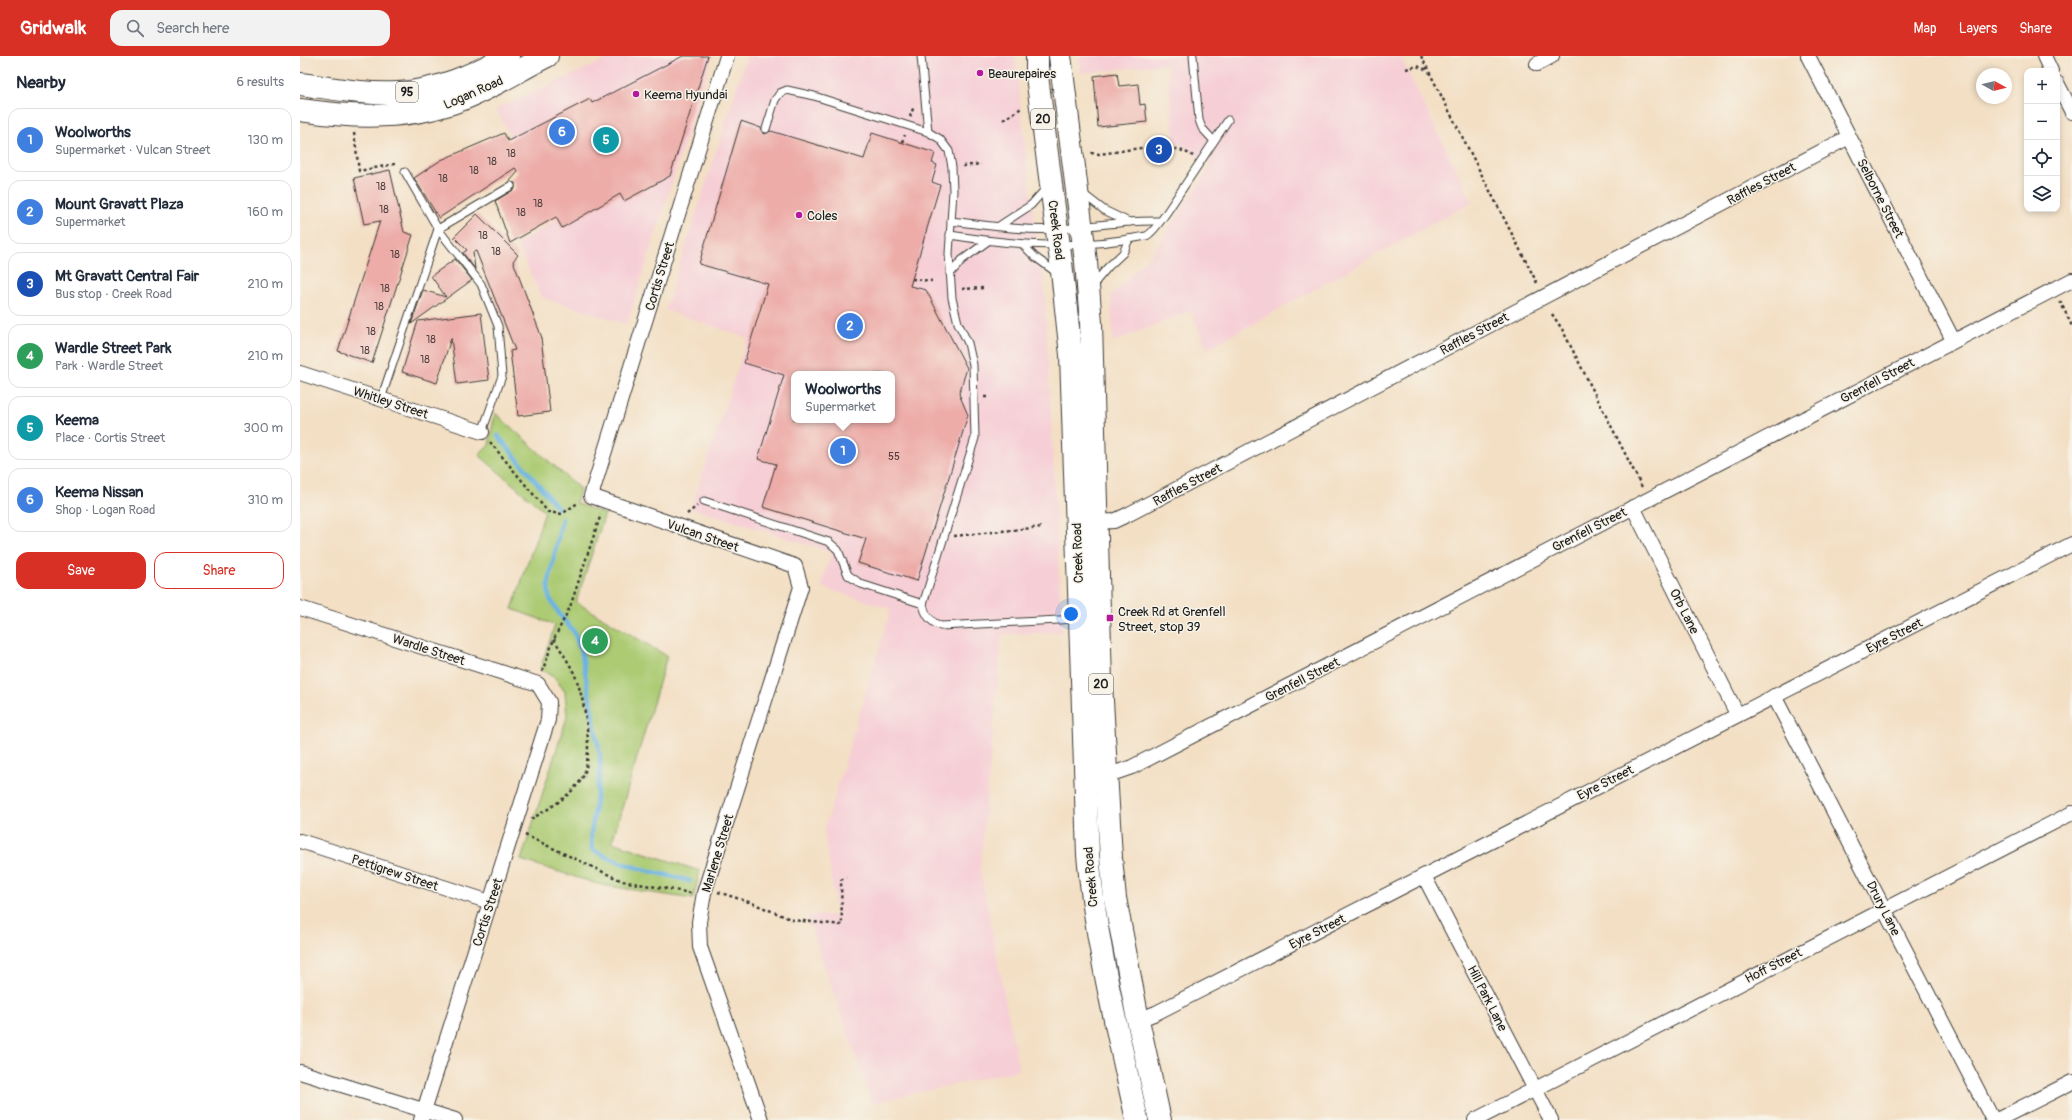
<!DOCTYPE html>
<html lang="en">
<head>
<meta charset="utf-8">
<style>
	body { margin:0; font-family:Pangolin,sans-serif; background:#f2f2f3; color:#1f2937 }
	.controls { position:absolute; right:12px; top:12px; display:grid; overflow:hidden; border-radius:8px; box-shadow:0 2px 6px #0003 }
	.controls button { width:36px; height:36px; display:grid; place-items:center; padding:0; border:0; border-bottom:1px solid #e0e1e3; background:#fff; color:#1f2937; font:20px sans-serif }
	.compass { position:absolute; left:1676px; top:12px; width:36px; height:36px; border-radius:50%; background:#fff; box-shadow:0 2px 6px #0003; rotate:98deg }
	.you { position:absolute; left:771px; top:558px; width:14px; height:14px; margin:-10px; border:3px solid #fff; border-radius:50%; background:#1a73e8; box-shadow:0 0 0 6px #1a73e833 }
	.badge { display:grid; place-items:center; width:26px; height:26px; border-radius:50%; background:#d93025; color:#fff; font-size:13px; font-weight:700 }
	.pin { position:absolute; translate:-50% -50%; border:2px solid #fff; box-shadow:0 1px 4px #0006 }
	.popup { position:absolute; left:491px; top:315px; width:104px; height:52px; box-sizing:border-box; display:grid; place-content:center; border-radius:8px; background:#fff; filter:drop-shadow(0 1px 3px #0005); font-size:13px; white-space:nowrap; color:#747a83 }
	.popup b { font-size:15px; color:#1f2937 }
	.popup::after { content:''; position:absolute; left:50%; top:100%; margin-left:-8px; border:8px solid transparent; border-top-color:#fff }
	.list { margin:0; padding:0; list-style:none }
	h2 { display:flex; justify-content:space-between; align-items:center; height:52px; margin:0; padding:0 16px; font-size:17px }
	h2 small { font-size:13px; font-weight:400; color:#747a83 }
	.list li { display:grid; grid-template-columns:26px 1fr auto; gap:12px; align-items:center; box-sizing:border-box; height:64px; margin:0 8px 8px; padding:0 8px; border:1px solid #e0e1e3; border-radius:12px }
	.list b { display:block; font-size:15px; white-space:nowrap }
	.list p { margin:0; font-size:13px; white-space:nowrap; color:#747a83 }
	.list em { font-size:13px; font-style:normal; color:#747a83 }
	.actions { display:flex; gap:8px; padding:12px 16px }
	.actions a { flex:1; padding:9px 0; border:1px solid #d93025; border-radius:12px; text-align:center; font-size:14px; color:#d93025 }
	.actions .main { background:#d93025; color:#fff }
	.icon { flex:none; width:22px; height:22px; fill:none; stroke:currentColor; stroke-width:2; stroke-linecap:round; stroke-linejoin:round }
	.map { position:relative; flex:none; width:1772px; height:1064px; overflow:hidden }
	header { display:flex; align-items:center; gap:24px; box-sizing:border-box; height:56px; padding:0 20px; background:#d93025; color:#fff }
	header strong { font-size:19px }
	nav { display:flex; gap:22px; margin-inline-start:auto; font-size:14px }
	.search { width:280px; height:36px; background:#f2f2f3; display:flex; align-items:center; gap:10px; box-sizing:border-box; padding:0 14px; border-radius:12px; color:#747a83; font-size:15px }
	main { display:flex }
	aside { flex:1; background:#fff }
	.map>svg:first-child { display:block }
</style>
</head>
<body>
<header>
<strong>Gridwalk</strong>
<div class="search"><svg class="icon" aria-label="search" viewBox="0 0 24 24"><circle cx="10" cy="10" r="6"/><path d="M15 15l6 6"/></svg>Search here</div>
<nav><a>Map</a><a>Layers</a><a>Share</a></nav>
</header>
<main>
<aside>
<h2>Nearby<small>6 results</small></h2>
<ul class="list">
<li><span class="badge" style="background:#3f7fe0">1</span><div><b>Woolworths</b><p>Supermarket · Vulcan Street</p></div><em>130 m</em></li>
<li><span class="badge" style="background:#3f7fe0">2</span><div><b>Mount Gravatt Plaza</b><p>Supermarket</p></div><em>160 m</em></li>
<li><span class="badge" style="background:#1a4fb4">3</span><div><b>Mt Gravatt Central Fair</b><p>Bus stop · Creek Road</p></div><em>210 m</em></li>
<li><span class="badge" style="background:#2e9e5b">4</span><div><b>Wardle Street Park</b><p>Park · Wardle Street</p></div><em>210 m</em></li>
<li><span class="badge" style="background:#0f9aa8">5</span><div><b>Keema</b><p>Place · Cortis Street</p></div><em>300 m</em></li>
<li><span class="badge" style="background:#3f7fe0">6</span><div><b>Keema Nissan</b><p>Shop · Logan Road</p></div><em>310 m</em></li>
</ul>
<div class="actions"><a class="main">Save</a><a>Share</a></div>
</aside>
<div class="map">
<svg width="1772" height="1064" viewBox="0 0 1772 1064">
	<rect width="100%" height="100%" fill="#f7f3e8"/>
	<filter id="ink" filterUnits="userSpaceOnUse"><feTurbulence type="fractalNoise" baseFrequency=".025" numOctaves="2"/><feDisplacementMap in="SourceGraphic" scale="8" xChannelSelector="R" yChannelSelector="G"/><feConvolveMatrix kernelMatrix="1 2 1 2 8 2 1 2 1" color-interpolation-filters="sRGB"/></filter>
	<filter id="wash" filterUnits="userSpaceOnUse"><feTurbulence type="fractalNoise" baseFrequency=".012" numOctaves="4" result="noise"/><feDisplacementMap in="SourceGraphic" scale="16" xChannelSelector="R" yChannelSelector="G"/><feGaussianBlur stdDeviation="0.9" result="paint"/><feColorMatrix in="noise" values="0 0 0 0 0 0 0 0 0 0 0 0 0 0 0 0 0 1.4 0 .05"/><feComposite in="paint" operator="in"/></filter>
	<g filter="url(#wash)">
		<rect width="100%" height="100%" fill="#f3dfc4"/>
		<g fill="#f6cfd6" fill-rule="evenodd">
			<path d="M314,0H412L327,268L241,241L217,188L255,165L196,53Z"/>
			<path d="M447,0H715L729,125L744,230L762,576L702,578L680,813L719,1014L572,1047L507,860L537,859L524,775L591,553L521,531L531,496L391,452L448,282L365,254ZM494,318H592V364H494Z"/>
			<path d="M779,0H1100L1172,146L907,293L891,255L813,286L811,240L853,196L911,109L875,85L867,8L781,17Z"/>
		</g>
		<path fill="#accb73" stroke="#647448" d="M195,357L280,433L276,447L305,458L276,546L367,600L312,786L400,815L393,843L301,829L221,804L267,661L265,636L255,622L240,613L255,569L212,553L245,456L179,399L189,389Z"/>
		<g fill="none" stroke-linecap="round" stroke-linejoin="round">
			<g stroke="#6bb3e2" stroke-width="4.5">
				<path d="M198,380L258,452"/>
				<path d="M262,463L248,530L249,541L260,559L274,576L282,600L300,699V716L291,779L292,793C321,811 358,816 390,825"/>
			</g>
		</g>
		<g id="blocks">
			<g fill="#edaca8" fill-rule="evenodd">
				<path d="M383,0H408L370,120L324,145L320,138L262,172L256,161L210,187L195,145L215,133V127L209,126L218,116L215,112L139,162L114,122L141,104L204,77L208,85L290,43L292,47Z"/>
				<path d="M817,17L819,30L838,28L840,49L845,48L847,66L798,71L794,20Z"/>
				<path d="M441,65L461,72L462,76L465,78L471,75L564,103L572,77L635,97L632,107L637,109L632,126L640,129L610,230L626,234L667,312L659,338L668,359L617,525L558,507L566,483L463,451L476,408L458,403L484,319L444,307L468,228L399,208ZM494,318H592V364H494Z"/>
				<path d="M90,114L104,176L113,179L72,307L38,295L80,165L64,168L54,122Z"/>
				<path d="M177,158L218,199L213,205L242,282H241L250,356L218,360L210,295L215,294L176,195L173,196L175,213L163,197L167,194L154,181Z"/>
				<path d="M155,203L172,224L111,268L123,234L146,241L131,220Z"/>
				<path d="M181,257L189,324L157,328L151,282L137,327L102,316L118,265Z"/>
			</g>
		</g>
	</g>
	<g filter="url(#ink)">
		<use href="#blocks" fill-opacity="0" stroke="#3c3935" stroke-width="1"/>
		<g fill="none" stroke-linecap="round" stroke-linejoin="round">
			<defs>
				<g id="lane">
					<path d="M621,0L628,76"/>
					<path d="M893,0L899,64L902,72L913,84"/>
					<path d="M466,73L475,44L480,37L487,34L514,40L628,76L640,83L649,95L652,111L653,135L649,198L652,242L658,267L668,287L673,309L675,382L623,548C625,559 630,566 641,570L778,563"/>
					<path d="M782,137L804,154L829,166"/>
					<path d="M651,165C686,169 722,175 758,173C791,171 825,164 858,165"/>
					<path d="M699,170L731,149L748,130"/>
					<path d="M650,179C719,190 776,194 846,180C852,178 865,159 869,153L928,64"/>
					<path d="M723,189L735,201L757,217"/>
					<path d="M650,218L662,204L688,185"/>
					<path d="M792,230L808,211L823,197L829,183"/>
					<path d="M81,343L138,173L105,116"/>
					<path d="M182,376L202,320L198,270L181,228L138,173L211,130"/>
					<path d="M404,445L529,486L538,494L548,519L561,528L623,548"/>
				</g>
				<g id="street">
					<path d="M427,0L291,440L495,510L501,531L404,837L399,866L400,891L461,1064"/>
					<path d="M1508,0L1653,284"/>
					<path d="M1744,0L1751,15"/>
					<path d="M1237,8L1252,0"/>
					<path d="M1757,27L1772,56"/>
					<path d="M0,317L182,376"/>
					<path d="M1333,451L1437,658"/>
					<path d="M796,466L814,465L829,458L1549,81"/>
					<path d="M0,552L238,628L249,646L248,664L121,1064"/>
					<path d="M1474,640L1693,1064"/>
					<path d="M806,720L832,711L1772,224"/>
					<path d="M0,785L190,846"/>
					<path d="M1124,820L1251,1064"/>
					<path d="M838,964L856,957L1772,488"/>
					<path d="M0,1016L155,1064"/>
					<path d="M1175,1064L1772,757"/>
					<path d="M1697,1064L1772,1026"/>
				</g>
				<g id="primary">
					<path d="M737,0V20L761,206L771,299L788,799C796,889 818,976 837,1064"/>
					<path d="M760,0L786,206L791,267L801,627L811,802L815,842L838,964L860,1064"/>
					<path d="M0,28C32,32 65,39 98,37C138,35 174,18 208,0"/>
					<path d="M0,54C56,62 109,64 163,43C192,32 219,14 247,0"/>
				</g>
			</defs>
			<use href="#lane" stroke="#3c3935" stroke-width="9"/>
			<use href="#street" stroke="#3c3935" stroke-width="16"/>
			<use href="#primary" stroke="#3c3935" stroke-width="24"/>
			<g stroke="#3c3935" stroke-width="2.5" stroke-dasharray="3 3" stroke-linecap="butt">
				<path d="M1121,0L1237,227"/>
				<path d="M1106,13L1117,10L1127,14"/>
				<path d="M610,61L614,50"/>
				<path d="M703,64L723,51"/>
				<path d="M54,77L59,115L95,108L97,110"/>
				<path d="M602,86L605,79"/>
				<path d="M791,97L799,98C829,95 866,83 893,100"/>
				<path d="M663,110L681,108"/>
				<path d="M612,223L632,225"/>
				<path d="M662,233L684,232"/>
				<path d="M1760,245L1772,270"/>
				<path d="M1252,258L1262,273L1342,431"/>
				<path d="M684,341H690"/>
				<path d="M190,386L248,456L262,458L279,446"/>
				<path d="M387,458L397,450"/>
				<path d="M654,480L742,471"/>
				<path d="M242,616L254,583L270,551L301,458"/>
				<path d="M231,763C249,753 269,741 281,724C295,703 285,645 276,622C271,609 261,595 254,583"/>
				<path d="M225,779L322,825L391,837"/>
				<path d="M418,836L452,847L493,864L542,869L541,824L546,821"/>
			</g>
			<use href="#lane" stroke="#fff" stroke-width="7"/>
			<use href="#street" stroke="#fff" stroke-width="14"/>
			<use href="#primary" stroke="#fff" stroke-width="22"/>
		</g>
	</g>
	<g fill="#b5179e" stroke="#f7f3e8" stroke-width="1.5">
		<circle cx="680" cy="17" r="4"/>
		<circle cx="336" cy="38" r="4"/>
		<circle cx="499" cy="159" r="4"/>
		<rect x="806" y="558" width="8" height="8" rx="2"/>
	</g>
	<g text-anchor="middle" stroke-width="3" stroke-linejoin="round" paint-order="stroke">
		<g font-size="11" fill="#50403f">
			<text x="211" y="101">18</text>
			<text x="192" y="109">18</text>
			<text x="174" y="118">18</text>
			<text x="143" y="126">18</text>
			<text x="81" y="134">18</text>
			<text x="238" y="151">18</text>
			<text x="84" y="157">18</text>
			<text x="221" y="160">18</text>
			<text x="183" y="183">18</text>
			<text x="196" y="199">18</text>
			<text x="95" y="202">18</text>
			<text x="85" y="236">18</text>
			<text x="79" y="254">18</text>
			<text x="71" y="279">18</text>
			<text x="131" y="287">18</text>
			<text x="65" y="298">18</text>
			<text x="125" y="307">18</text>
			<text x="594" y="404">55</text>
		</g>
		<g fill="#f7f3e8" stroke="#5e5c59" stroke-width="1">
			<rect x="96" y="26" width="22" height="20" rx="3"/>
			<rect x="731" y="53" width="24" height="20" rx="3"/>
			<rect x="789" y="618" width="24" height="20" rx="3"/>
		</g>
		<g font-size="12" font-weight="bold" fill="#1c1c1c">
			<text x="107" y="40">95</text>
			<text x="743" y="67">20</text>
			<text x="801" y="632">20</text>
		</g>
		<g font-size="13" fill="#1c1c1c" stroke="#f7f3e8" text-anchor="start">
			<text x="688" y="22">Beaurepaires</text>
			<text x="344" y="43">Keema Hyundai</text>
			<text x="507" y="164">Coles</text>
			<text x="818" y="560">Creek Rd at Grenfell<tspan x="818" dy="15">Street, stop 39</tspan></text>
		</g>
		<g font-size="13" fill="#1c1c1c" stroke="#f7f3e8">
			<text transform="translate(173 36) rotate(-24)" y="5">Logan Road</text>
			<text transform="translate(1461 127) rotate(-28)" y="5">Raffles Street</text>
			<text transform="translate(1581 142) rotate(63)" y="5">Selborne Street</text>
			<text transform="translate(757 174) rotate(83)" y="5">Creek Road</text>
			<text transform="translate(359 220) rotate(-73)" y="5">Cortis Street</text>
			<text transform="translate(1174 277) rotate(-28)" y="5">Raffles Street</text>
			<text transform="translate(1577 324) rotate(-28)" y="5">Grenfell Street</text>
			<text transform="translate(91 346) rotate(18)" y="5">Whitley Street</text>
			<text transform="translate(887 428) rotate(-28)" y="5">Raffles Street</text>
			<text transform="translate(1289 473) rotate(-27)" y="5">Grenfell Street</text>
			<text transform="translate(403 479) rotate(19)" y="5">Vulcan Street</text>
			<text transform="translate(777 497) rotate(-92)" y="5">Creek Road</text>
			<text transform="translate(1385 555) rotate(63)" y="5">Orb Lane</text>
			<text transform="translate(1594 579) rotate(-27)" y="5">Eyre Street</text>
			<text transform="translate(129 593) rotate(18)" y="5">Wardle Street</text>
			<text transform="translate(1002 623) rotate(-27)" y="5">Grenfell Street</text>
			<text transform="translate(1305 726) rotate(-27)" y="5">Eyre Street</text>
			<text transform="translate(417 797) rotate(-73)" y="5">Marlene Street</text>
			<text transform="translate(95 816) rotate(18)" y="5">Pettigrew Street</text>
			<text transform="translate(790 821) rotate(-95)" y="5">Creek Road</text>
			<text transform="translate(1584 852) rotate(63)" y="5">Drury Lane</text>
			<text transform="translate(187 856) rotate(-72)" y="5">Cortis Street</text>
			<text transform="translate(1017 875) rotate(-27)" y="5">Eyre Street</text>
			<text transform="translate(1473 909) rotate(-27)" y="5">Hoff Street</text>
			<text transform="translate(1188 942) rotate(63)" y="5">Hill Park Lane</text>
		</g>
	</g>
</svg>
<div class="controls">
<button>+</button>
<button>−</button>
<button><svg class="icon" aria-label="locate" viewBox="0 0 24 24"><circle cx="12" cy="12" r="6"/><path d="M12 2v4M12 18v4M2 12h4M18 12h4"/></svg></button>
<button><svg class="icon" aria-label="layers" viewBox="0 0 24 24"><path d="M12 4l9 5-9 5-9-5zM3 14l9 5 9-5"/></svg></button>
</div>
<svg class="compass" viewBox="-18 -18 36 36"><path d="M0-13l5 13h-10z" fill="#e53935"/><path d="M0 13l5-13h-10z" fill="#747a83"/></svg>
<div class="you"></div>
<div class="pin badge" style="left:543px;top:395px;background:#3f7fe0">1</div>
<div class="popup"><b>Woolworths</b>Supermarket</div>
<div class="pin badge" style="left:550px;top:270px;background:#3f7fe0">2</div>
<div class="pin badge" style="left:859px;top:94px;background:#1a4fb4">3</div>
<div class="pin badge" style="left:295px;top:585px;background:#2e9e5b">4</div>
<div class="pin badge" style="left:306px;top:84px;background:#0f9aa8">5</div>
<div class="pin badge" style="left:262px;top:76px;background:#3f7fe0">6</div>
</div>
</main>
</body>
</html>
